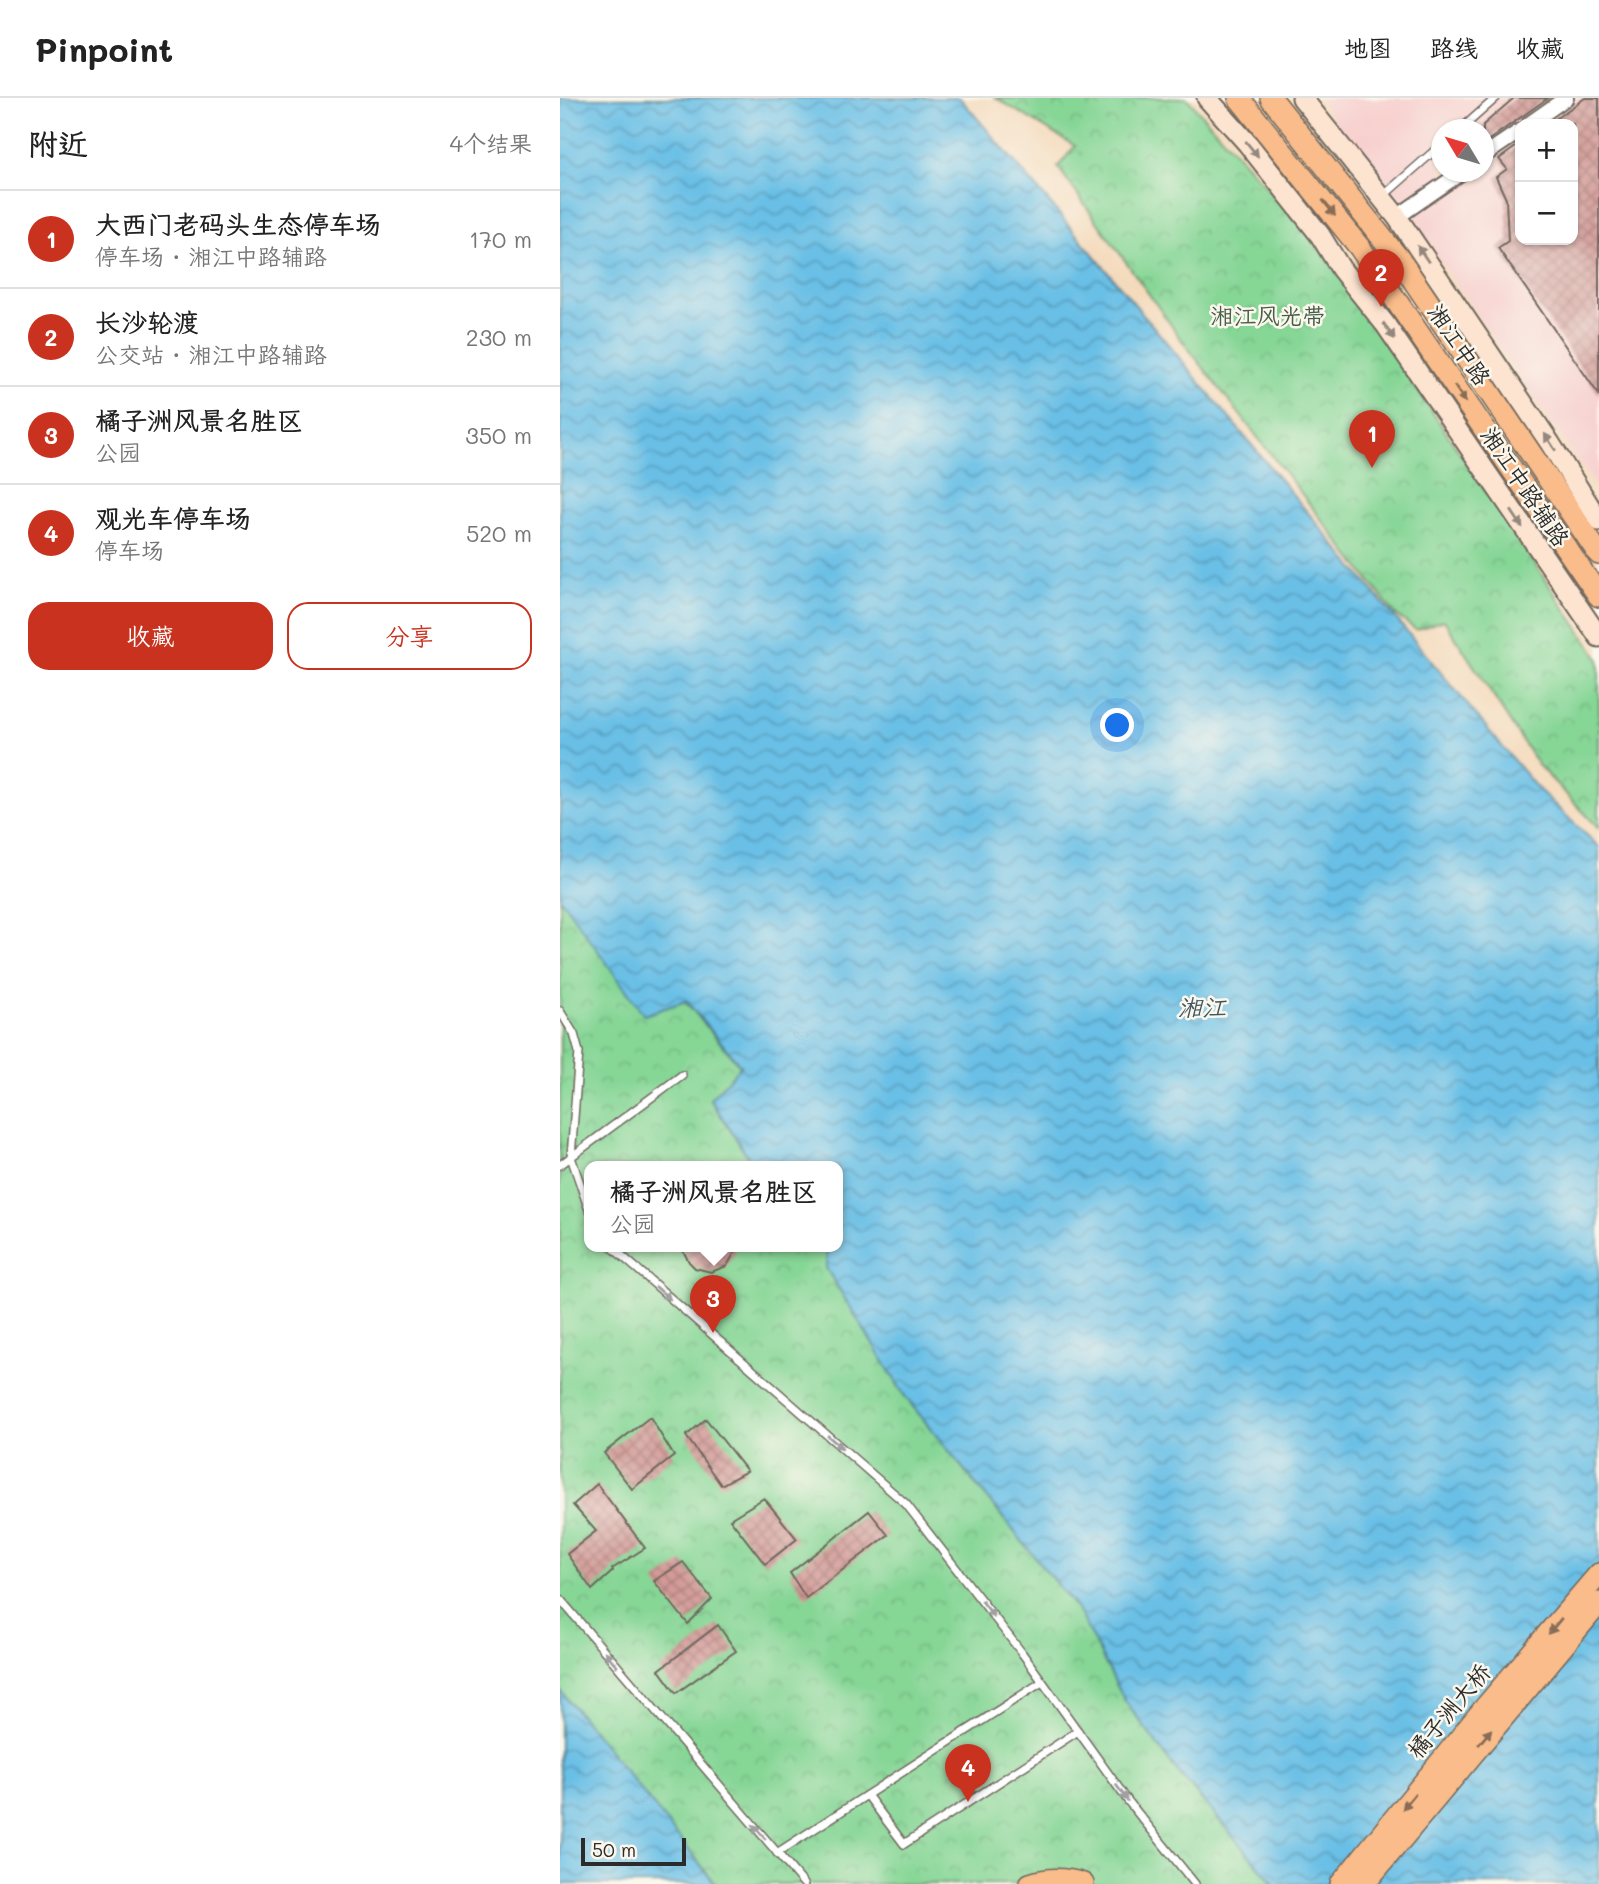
<!DOCTYPE html>
<html lang="zh">
<head>
<meta charset="utf-8">
<style>
	body { margin:0; font-family:Mali,"LXGW WenKai TC",sans-serif; background:#f6f6f6; color:#222 }
	.controls { position:absolute; right:21px; top:21px; display:grid; overflow:hidden; border-radius:14px; box-shadow:0 2px 5px #0004 }
	.controls button { width:63px; height:63px; display:grid; place-items:center; padding:0; border:0; border-bottom:2px solid #e0e0e0; background:#fff; color:#222; font:35px sans-serif }
	.compass { position:absolute; left:871px; top:21px; width:63px; height:63px; border-radius:50%; background:#fff; box-shadow:0 2px 5px #0004; rotate:308deg }
	.scale { position:absolute; left:21px; bottom:18px; width:105px; box-sizing:border-box; padding-left:7px; border:4px solid #2b2b2b; border-top:0; font-size:19px; line-height:24px; white-space:nowrap; color:#2b2b2b; -webkit-text-stroke:5px #fbf7ec; paint-order:stroke }
	.you { position:absolute; left:558px; top:628px; width:24px; height:24px; margin:-18px; border:5px solid #fff; border-radius:50%; background:#1a73e8; box-shadow:0 0 0 10px #1a73e833 }
	.badge { display:grid; place-items:center; width:46px; height:46px; border-radius:50%; background:#c8321e; color:#fff; font-size:23px; font-weight:700 }
	.pin { position:absolute; translate:-50% -58px; filter:drop-shadow(0 2px 4px #0008) }
	.pin::after { content:''; position:absolute; top:37px; width:24px; height:21px; background:inherit; clip-path:polygon(0 0,100% 0,50% 100%) }
	.popup { position:absolute; left:24px; top:1063px; width:259px; height:91px; box-sizing:border-box; display:grid; place-content:center; border-radius:14px; background:#fff; filter:drop-shadow(0 2px 5px #0005); font-size:23px; white-space:nowrap; color:#767676 }
	.popup b { font-size:26px; color:#222 }
	.popup::after { content:''; position:absolute; left:50%; top:100%; margin-left:-14px; border:14px solid transparent; border-top-color:#fff }
	.list { margin:0; padding:0; list-style:none }
	h2 { display:flex; justify-content:space-between; align-items:center; height:91px; margin:0; padding:0 28px; font-size:30px }
	h2 small { font-size:23px; font-weight:400; color:#767676 }
	.list li { display:grid; grid-template-columns:46px 1fr auto; gap:21px; align-items:center; box-sizing:border-box; height:98px; padding:0 28px; border-top:2px solid #e0e0e0 }
	.list b { display:block; font-size:26px; white-space:nowrap }
	.list p { margin:0; font-size:23px; white-space:nowrap; color:#767676 }
	.list em { font-size:23px; font-style:normal; color:#767676 }
	.actions { display:flex; gap:14px; padding:21px 28px }
	.actions a { flex:1; padding:16px 0; border:2px solid #c8321e; border-radius:21px; text-align:center; font-size:24px; color:#c8321e }
	.actions .main { background:#c8321e; color:#fff }
	.map { position:relative; flex:none; width:1039px; height:1786px; overflow:hidden }
	header { display:flex; align-items:center; gap:42px; box-sizing:border-box; height:98px; padding:0 35px; background:#fff; border-bottom:2px solid #e0e0e0 }
	header strong { font-size:33px }
	nav { display:flex; gap:38px; margin-inline-start:auto; font-size:24px }
	main { display:flex }
	aside { flex:1; background:#fff }
	.map>svg:first-child { display:block }
</style>
</head>
<body>
<header>
<strong>Pinpoint</strong>
<nav><a>地图</a><a>路线</a><a>收藏</a></nav>
</header>
<main>
<aside>
<h2>附近<small>4个结果</small></h2>
<ul class="list">
<li><span class="badge">1</span><div><b>大西门老码头生态停车场</b><p>停车场 · 湘江中路辅路</p></div><em>170 m</em></li>
<li><span class="badge">2</span><div><b>长沙轮渡</b><p>公交站 · 湘江中路辅路</p></div><em>230 m</em></li>
<li><span class="badge">3</span><div><b>橘子洲风景名胜区</b><p>公园</p></div><em>350 m</em></li>
<li><span class="badge">4</span><div><b>观光车停车场</b><p>停车场</p></div><em>520 m</em></li>
</ul>
<div class="actions"><a class="main">收藏</a><a>分享</a></div>
</aside>
<div class="map">
<svg width="1039" height="1786" viewBox="0 0 1039 1786">
	<defs>
		<pattern id="park-crowns" width="20" height="18" patternUnits="userSpaceOnUse" patternTransform="scale(1.75)"><rect width="20" height="18" fill="#86d696"/><path d="M2 6a3 3 0 1 1 6 0M12 15a3 3 0 1 1 6 0" fill="none" stroke="#74b881"/></pattern>
		<pattern id="water-waves" width="16" height="10" patternUnits="userSpaceOnUse" patternTransform="scale(1.75)"><rect width="16" height="10" fill="#69bfe6"/><path d="M0 5q4-4 8 0t8 0" fill="none" stroke="#579bbb"/></pattern>
		<pattern id="building-cross-hatch" width="8" height="8" patternUnits="userSpaceOnUse" patternTransform="scale(1.75)"><rect width="8" height="8" fill="#d29996"/><path d="M0 0l8 8M0 8l8-8" fill="none" stroke="#ab7d7b"/></pattern>
	</defs>
	<rect width="100%" height="100%" fill="#fbf7ec"/>
	<filter id="ink" filterUnits="userSpaceOnUse"><feTurbulence type="fractalNoise" baseFrequency=".0143" numOctaves="2"/><feDisplacementMap in="SourceGraphic" scale="14" xChannelSelector="R" yChannelSelector="G"/><feConvolveMatrix kernelMatrix="1 2 1 2 8 2 1 2 1" color-interpolation-filters="sRGB"/></filter>
	<filter id="wash" filterUnits="userSpaceOnUse"><feTurbulence type="fractalNoise" baseFrequency=".00686" numOctaves="4" result="noise"/><feDisplacementMap in="SourceGraphic" scale="28" xChannelSelector="R" yChannelSelector="G"/><feGaussianBlur stdDeviation="1.57" result="paint"/><feColorMatrix in="noise" values="0 0 0 0 0 0 0 0 0 0 0 0 0 0 0 0 0 1.4 0 .05"/><feComposite in="paint" operator="in"/></filter>
	<g filter="url(#wash)">
		<rect width="100%" height="100%" fill="#f4dabc"/>
		<path fill="#f7d0ce" fill-rule="evenodd" d="M760,0H1039V394L865,141L775,27ZM960,26H1013V142H960ZM881,32H923V74H881Z"/>
		<g fill="url(#park-crowns)" stroke="#588060" stroke-width="2">
			<path d="M436,0H627L741,128L777,173L1039,561V730L978,667L884,522L856,532L836,517L621,241L498,69L515,48Z"/>
			<path d="M0,800L35,846L125,903L181,969L150,1001L195,1069H29V1149H267L266,1170L346,1300L517,1511L565,1603L613,1668L714,1786H156L0,1592Z"/>
		</g>
		<g fill="url(#water-waves)" stroke="#4a7588" stroke-width="2">
			<path d="M0,0H400L533,156L975,688L1039,749V1786H714L613,1668L565,1603L517,1511L346,1300L266,1170L267,1149H277V1069H195L150,1001L181,968L126,903L84,917L0,800Z"/>
			<path d="M0,1592L22,1619L156,1786H0Z"/>
		</g>
		<g id="blocks">
			<g fill="url(#building-cross-hatch)">
				<path d="M954,0H988L923,46V27Z"/>
				<path d="M1025,0H1039V297L938,150L948,143L946,101L936,79L947,71L939,61L960,46V142H1013V26H988Z"/>
				<path d="M121,1149H178L167,1168L151,1174L135,1170L129,1164Z"/>
				<path d="M90,1319L114,1358L72,1391L44,1355Z"/>
				<path d="M146,1321L187,1373L161,1387L126,1338Z"/>
				<path d="M37,1386L85,1450L52,1471L53,1473L32,1492L7,1456L36,1433L13,1407Z"/>
				<path d="M204,1400L237,1441L205,1466L170,1421Z"/>
				<path d="M309,1413L328,1437L246,1500L230,1475Z"/>
				<path d="M123,1464L152,1501L128,1526L94,1483Z"/>
				<path d="M158,1527L176,1553L116,1595L99,1572Z"/>
			</g>
		</g>
	</g>
	<g filter="url(#ink)">
		<use href="#blocks" fill-opacity="0" stroke="#71685e" stroke-width="2"/>
		<g fill="none" stroke-linecap="round" stroke-linejoin="round">
			<defs>
				<g id="lane">
					<path d="M900,32L936,0"/>
					<path d="M822,99L881,47"/>
					<path d="M0,913L14,936L19,954L11,1059L29,1112"/>
					<path d="M0,1067L122,977"/>
					<path d="M52,1149L346,1406L462,1555L568,1703L635,1786"/>
					<path d="M0,1501L244,1786"/>
					<path d="M307,1697L344,1746L518,1633"/>
					<path d="M217,1755L482,1584"/>
				</g>
				<g id="street">
					<path d="M969,26L1006,0"/>
					<path d="M923,58L960,33"/>
					<path d="M837,119L902,74"/>
				</g>
				<g id="secondary">
					<path d="M647,0L688,46L760,137L781,171L825,226L1039,539"/>
					<path d="M742,0L837,119L990,345L1039,423"/>
				</g>
				<g id="primary">
					<path d="M679,0L800,150L1039,498"/>
					<path d="M711,0L839,161L1039,456"/>
					<path d="M470,1786C488,1780 505,1780 523,1786"/>
					<path d="M781,1786L927,1607L1039,1476"/>
					<path d="M804,1786L1039,1505"/>
				</g>
			</defs>
			<use href="#lane" stroke="#71685e" stroke-width="10"/>
			<use href="#street" stroke="#71685e" stroke-width="18"/>
			<use href="#secondary" stroke="#71685e" stroke-width="23"/>
			<use href="#primary" stroke="#71685e" stroke-width="24"/>
			<use href="#lane" stroke="#fff" stroke-width="7"/>
			<use href="#street" stroke="#fff" stroke-width="14"/>
			<use href="#secondary" stroke="#fde4d0" stroke-width="19"/>
			<use href="#primary" stroke="#f9bc8a" stroke-width="21"/>
		</g>
		<defs><path id="oneway-solid" d="M-6-.8H1V-3.2L6.5 0L1 3.2V.8H-6Z" transform="scale(1.75)"/></defs>
		<g fill="#94887e">
			<use href="#oneway-solid" transform="translate(692 51) rotate(51)"/>
			<use href="#oneway-solid" transform="translate(863 156) rotate(-124)"/>
			<use href="#oneway-solid" transform="translate(829 233) rotate(55)"/>
			<use href="#oneway-solid" transform="translate(990 344) rotate(-123)"/>
			<use href="#oneway-solid" transform="translate(957 421) rotate(56)"/>
		</g>
		<g fill="#886c56">
			<use href="#oneway-solid" transform="translate(769 110) rotate(52)"/>
			<use href="#oneway-solid" transform="translate(900 296) rotate(56)"/>
			<use href="#oneway-solid" transform="translate(995 1528) rotate(130)"/>
			<use href="#oneway-solid" transform="translate(925 1639) rotate(-50)"/>
			<use href="#oneway-solid" transform="translate(849 1703) rotate(129)"/>
		</g>
		<g fill="#a0a0a0">
			<use href="#oneway-solid" transform="translate(103 1195) rotate(41)"/>
			<use href="#oneway-solid" transform="translate(275 1344) rotate(41)"/>
			<use href="#oneway-solid" transform="translate(428 1511) rotate(52)"/>
			<use href="#oneway-solid" transform="translate(51 1561) rotate(-130)"/>
			<use href="#oneway-solid" transform="translate(562 1695) rotate(54)"/>
			<use href="#oneway-solid" transform="translate(199 1734) rotate(-131)"/>
		</g>
	</g>
	<g text-anchor="middle" stroke-width="5" stroke-linejoin="round" paint-order="stroke">
		<g font-size="23" fill="#465e4b" stroke="#fbf7ec">
			<text x="708" y="226">湘江风光带</text>
		</g>
		<g font-size="23" fill="#2b2b2b" stroke="#fbf7ec">
			<text transform="translate(899 247) rotate(56)" y="8">湘江中路</text>
			<text transform="translate(965 389) rotate(56)" y="8">湘江中路辅路</text>
			<text transform="translate(889 1613) rotate(-50)" y="8">橘子洲大桥</text>
		</g>
		<g font-size="24" font-style="italic" fill="#3e5763" stroke="#fbf7ec">
			<text x="642" y="918">湘江</text>
		</g>
	</g>
</svg>
<div class="controls">
<button>+</button>
<button>−</button>
</div>
<svg class="compass" viewBox="-18 -18 36 36"><path d="M0-13l5 13h-10z" fill="#e53935"/><path d="M0 13l5-13h-10z" fill="#767676"/></svg>
<div class="scale">50 m</div>
<div class="you"></div>
<div class="pin badge" style="left:812px;top:370px">1</div>
<div class="pin badge" style="left:821px;top:209px">2</div>
<div class="pin badge" style="left:153px;top:1235px">3</div>
<div class="popup"><b>橘子洲风景名胜区</b>公园</div>
<div class="pin badge" style="left:408px;top:1704px">4</div>
</div>
</main>
</body>
</html>
